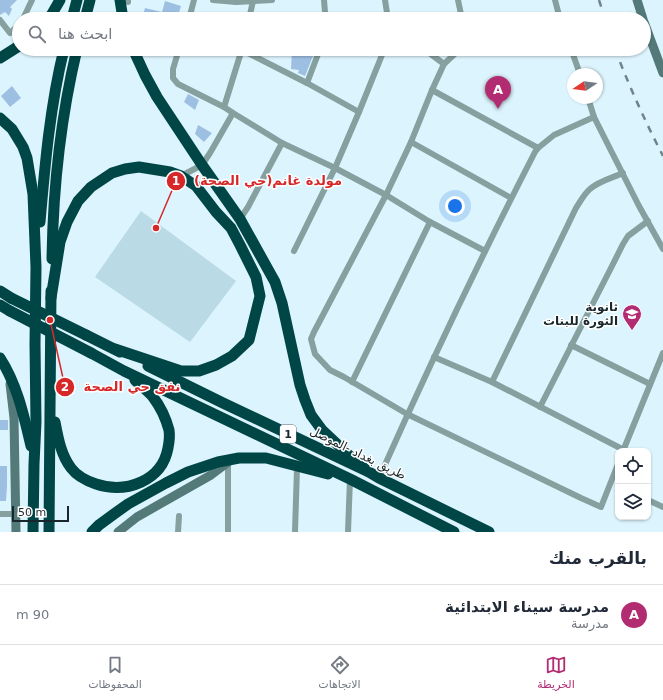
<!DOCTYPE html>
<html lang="ar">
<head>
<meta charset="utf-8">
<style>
	body { margin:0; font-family:"DejaVu Sans",Vazirmatn,sans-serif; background:#f2f2f3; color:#1f2937; direction:rtl }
	.controls { position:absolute; right:12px; bottom:12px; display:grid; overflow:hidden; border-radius:8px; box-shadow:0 1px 3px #0004 }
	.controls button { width:36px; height:36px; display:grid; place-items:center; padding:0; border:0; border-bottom:1px solid #e0e1e3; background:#fff; color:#1f2937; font:20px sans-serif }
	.compass { position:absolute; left:567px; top:68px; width:36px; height:36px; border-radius:50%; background:#fff; box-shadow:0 1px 3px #0004; rotate:257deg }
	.scale { position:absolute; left:12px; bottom:10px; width:57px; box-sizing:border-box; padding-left:4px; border:2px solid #18272c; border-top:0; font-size:11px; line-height:14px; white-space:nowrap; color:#18272c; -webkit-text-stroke:3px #fff; paint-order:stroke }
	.you { position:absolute; left:455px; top:206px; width:14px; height:14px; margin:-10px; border:3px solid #fff; border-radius:50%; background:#1a73e8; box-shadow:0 0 0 6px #1a73e833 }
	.badge { display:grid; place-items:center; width:26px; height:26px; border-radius:50%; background:#b22c72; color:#fff; font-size:13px; font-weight:700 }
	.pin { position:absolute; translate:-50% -33px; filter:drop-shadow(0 1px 2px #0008) }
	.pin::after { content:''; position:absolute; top:21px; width:14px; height:12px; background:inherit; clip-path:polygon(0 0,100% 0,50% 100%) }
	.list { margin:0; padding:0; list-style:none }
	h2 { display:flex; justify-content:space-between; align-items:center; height:52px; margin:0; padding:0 16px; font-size:17px }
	h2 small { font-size:13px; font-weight:400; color:#747a83 }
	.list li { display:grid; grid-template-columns:26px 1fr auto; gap:12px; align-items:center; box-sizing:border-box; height:60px; padding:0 16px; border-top:1px solid #e0e1e3 }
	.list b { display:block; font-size:15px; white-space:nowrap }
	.list p { margin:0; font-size:13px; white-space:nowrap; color:#747a83 }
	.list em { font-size:13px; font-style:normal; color:#747a83 }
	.icon { flex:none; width:22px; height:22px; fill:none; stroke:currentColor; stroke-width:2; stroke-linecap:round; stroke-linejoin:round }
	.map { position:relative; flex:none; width:663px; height:532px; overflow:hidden; direction:ltr }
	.search { position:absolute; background:#fff; box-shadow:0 1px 3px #0004; left:12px; right:12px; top:12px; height:44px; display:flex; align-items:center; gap:10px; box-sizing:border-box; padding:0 14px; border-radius:22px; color:#747a83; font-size:15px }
	.sheet { height:112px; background:#fff }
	nav { display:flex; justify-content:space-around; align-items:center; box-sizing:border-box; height:56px; border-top:1px solid #e0e1e3; background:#fff; font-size:11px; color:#747a83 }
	nav a { display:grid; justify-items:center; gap:2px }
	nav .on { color:#b22c72 }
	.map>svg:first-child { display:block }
</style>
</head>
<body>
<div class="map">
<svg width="663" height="532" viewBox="0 0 663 532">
	<rect width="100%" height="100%" fill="#dcf4fd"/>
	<path fill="#badae6" d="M141,211L236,281L190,342L95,277Z"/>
	<g fill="#9dbfe2">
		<path d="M0,0H17L10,7L12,9L9,16L5,12L0,15Z"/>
		<path d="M165,1L181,6L177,19H142L145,8L162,12Z"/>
		<path d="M292,49H313V56L305,76L298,73L299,70L291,69Z"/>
		<path d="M12,86L21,98L10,107L1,96Z"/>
		<path d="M188,94L199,100L195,110L184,102Z"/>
		<path d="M198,125L212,133L204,142L195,134Z"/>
		<rect x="0" y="420" width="8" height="10"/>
		<path d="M0,466H7V486L6,501H0Z"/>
	</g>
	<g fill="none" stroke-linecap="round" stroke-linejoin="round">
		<g stroke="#869f9f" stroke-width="6">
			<path d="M213,0L236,2L272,0"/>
			<path d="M324,0L325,12V19"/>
			<path d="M385,0L388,19"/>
			<path d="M458,0L462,19"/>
			<path d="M555,0L560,19"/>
			<path d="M128,2V0"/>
			<path d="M23,19L32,0"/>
			<path d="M189,19L194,0"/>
			<path d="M249,19L253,1"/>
			<path d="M0,20L10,33L19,25"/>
			<path d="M179,49L173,69V78L178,84L224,107L233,113L282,143L335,168L386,195L430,222L485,251"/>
			<path d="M424,49L444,64"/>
			<path d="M460,49L444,64L432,90L411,142L386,195L314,332L311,339L315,354L330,370L344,377L407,414L581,498L601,507L618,464"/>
			<path d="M571,49L580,74"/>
			<path d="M242,50L307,83L359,112"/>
			<path d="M307,83L320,49"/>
			<path d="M432,90L538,148"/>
			<path d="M588,98L594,117L639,206L663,249"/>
			<path d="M224,107L242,49"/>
			<path d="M411,142L511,198"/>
			<path d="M181,176L202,165L210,153L233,113"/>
			<path d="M240,219L248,207L282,143"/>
			<path d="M294,251L335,168L359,112L382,55L384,49"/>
			<path d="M571,345L650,384"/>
			<path d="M434,357L492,382L624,450"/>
			<path d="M352,382L430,222"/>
			<path d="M492,382L576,208C580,202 584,194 590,189C599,181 612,178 623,173"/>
			<path d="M540,407L612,266L623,244L628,236L648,221"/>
			<path d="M623,451L663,353"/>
			<path d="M228,462V532"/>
			<path d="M379,478C428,368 480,259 535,152L538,148L554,135L594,117"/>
			<path d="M648,500L663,507"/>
			<path d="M0,514H16"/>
			<path d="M178,532L179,516"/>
			<path d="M295,532L297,467"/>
			<path d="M348,532L350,479"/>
		</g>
		<g stroke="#537979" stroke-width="9">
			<path d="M637,0L643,19"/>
			<path d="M644,22L663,73"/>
			<path d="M10,384L14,418L16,532"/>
			<path d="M118,532L137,517L211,475L231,460"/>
		</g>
		<g stroke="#004647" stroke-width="11">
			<path d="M120,0L123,19"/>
			<path d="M49,19L60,0"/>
			<path d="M72,19L77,0"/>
			<path d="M85,19L90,0"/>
			<path d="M133,49L145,75L157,97L202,165L240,219L275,282L282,303L300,385L305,400L311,415L322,430L356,462L369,472"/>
			<path d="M0,58L19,46"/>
			<path d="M0,118L12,129L23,147L27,158L33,194L36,267L35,344L36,422L34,464L33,532"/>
			<path d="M40,222C45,164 50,106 64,49"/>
			<path d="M52,259C53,190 61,116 77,49"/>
			<path d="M0,291L11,298"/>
			<path d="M51,298L60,242L67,222L78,201L91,187L112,173L125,169L139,167L170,172L181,176L196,186L216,212L231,228L240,245L256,277L260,296L249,340L232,356L216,365L199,371H181L115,349"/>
			<path d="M0,305L10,311"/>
			<path d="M86,335L120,352"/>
			<path d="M91,353L124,371L350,479L454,532"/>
			<path d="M0,358C17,384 24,416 31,446"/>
			<path d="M148,366L223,403L369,472L379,478L489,532"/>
			<path d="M55,422C58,438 61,455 71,468C77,476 87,481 96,484C126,494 162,481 168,448C169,443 170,436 169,430C166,419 160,406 153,397C148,391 141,386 135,380"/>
			<path d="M49,532L51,291"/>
			<path d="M92,532L99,525L114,514L128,504L166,483L188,472L218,462L239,458H266L328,474"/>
		</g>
		<g stroke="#71848b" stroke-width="2.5" stroke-dasharray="7 7" stroke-linecap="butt">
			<path d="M599,0L605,19"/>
			<path d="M615,49C629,86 645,121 663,156"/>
		</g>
		<g stroke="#004647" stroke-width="11">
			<path d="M11,298L86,335"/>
			<path d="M10,311L91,353"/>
		</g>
	</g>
	<defs>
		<symbol id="school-pin" viewBox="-11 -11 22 30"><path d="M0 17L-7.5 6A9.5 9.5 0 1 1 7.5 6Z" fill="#b22c72" stroke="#fff"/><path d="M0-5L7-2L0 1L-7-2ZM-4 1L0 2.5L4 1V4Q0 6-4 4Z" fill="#fff"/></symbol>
	</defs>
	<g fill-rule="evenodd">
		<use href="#school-pin" x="621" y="303" width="22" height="30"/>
	</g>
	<g text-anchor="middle" stroke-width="3" stroke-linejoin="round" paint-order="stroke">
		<rect fill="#fff" stroke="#5d686b" stroke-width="1" x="280" y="425" width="16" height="18" rx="3"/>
		<g font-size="11" font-weight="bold" fill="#18272c">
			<text x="288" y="438">1</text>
		</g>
		<g font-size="12" font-weight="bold" fill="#18272c" stroke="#fff" text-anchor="end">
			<text x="618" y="311">ثانوية<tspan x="618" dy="14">الثورة للبنات</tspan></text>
		</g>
		<g font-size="12" fill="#18272c" stroke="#fff">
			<text transform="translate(358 453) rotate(26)" y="4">طريق بغداد -الموصل</text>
		</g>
	</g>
	<path fill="none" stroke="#d62828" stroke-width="1.5" d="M156 228L176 181M50 320L65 387"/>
	<g fill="#d62828" stroke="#fff" stroke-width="1.5">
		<circle cx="156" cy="228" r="4"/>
		<circle cx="50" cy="320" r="4"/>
		<circle cx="176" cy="181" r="10"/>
		<circle cx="65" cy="387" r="10"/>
	</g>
	<g font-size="12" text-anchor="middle" font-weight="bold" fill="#fff">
		<text x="176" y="185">1</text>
		<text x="65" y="391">2</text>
	</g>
	<g font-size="13" text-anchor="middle" font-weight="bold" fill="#d62828" stroke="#fff" stroke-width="3" stroke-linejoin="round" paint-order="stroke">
		<text x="268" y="185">مولدة غانم(حي الصحة)</text>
		<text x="132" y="391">نفق حي الصحة</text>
	</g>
</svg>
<div class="controls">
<button><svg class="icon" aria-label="locate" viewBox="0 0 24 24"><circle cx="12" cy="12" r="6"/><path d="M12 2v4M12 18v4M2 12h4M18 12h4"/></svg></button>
<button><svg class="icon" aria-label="layers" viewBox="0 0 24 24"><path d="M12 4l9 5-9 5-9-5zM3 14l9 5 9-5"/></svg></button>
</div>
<svg class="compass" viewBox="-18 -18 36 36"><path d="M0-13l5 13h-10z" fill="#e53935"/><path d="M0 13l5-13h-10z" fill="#747a83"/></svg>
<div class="scale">50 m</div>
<div class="you"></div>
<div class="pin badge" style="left:498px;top:109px">A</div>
<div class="search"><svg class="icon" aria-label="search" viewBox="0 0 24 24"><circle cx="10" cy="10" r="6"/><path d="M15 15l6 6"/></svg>ابحث هنا</div>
</div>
<section class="sheet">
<h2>بالقرب منك<small></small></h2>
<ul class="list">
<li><span class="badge">A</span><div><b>مدرسة سيناء الابتدائية</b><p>مدرسة</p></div><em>90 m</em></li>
</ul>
</section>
<nav>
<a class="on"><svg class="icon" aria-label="map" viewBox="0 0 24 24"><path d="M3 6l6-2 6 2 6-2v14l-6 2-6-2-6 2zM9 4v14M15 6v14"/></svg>الخريطة</a>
<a><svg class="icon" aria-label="directions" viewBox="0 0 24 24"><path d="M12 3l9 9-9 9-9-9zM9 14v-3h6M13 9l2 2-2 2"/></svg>الاتجاهات</a>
<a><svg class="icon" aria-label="saved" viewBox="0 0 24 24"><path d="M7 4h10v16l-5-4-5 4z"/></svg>المحفوظات</a>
</nav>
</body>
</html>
